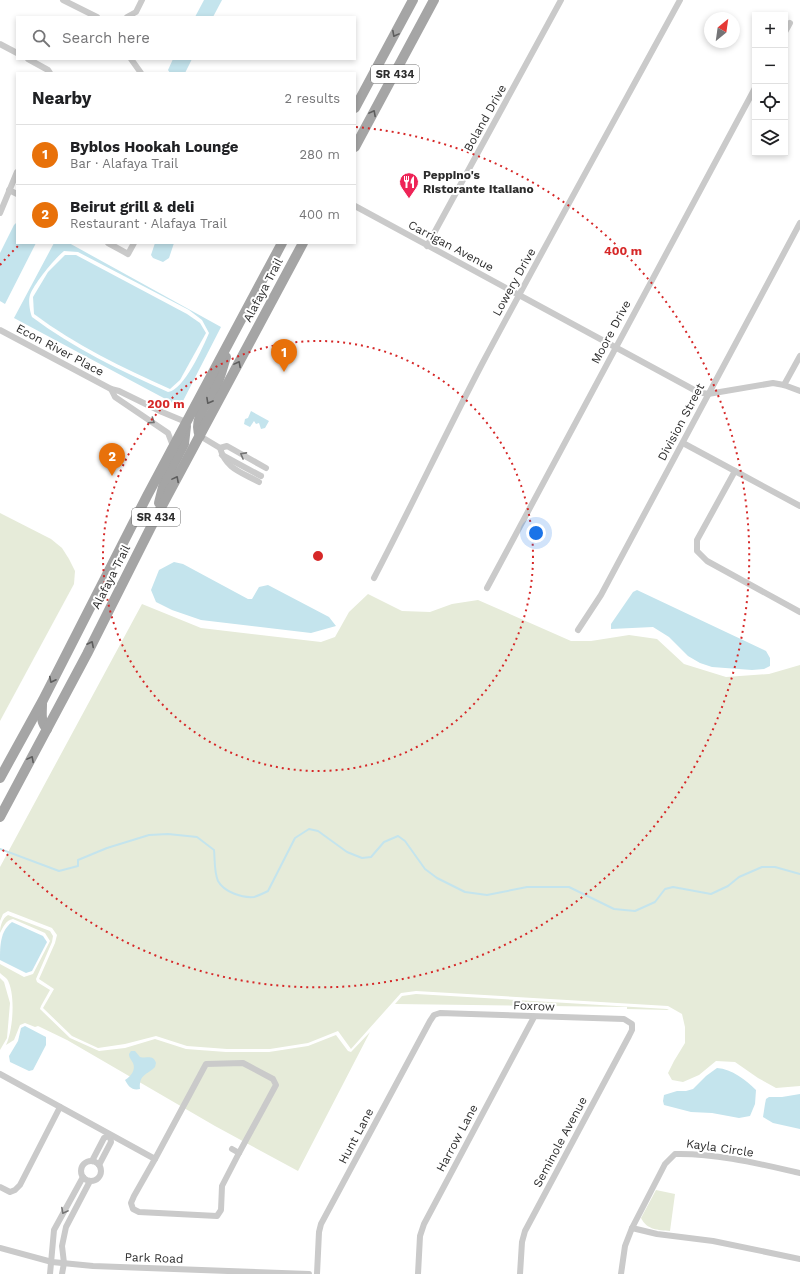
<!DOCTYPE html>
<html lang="en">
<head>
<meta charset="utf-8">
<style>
	body { margin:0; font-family:"Work Sans",sans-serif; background:#f6f6f6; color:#202124 }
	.controls { position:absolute; right:12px; top:12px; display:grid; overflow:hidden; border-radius:0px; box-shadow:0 2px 6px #0003 }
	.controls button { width:36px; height:36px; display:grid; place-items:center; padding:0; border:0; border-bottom:1px solid #e0e0e0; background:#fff; color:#202124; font:20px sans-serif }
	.compass { position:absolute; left:704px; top:12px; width:36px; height:36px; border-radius:50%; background:#fff; box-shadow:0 2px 6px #0003; rotate:29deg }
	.you { position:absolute; left:536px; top:533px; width:14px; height:14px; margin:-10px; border:3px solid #fff; border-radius:50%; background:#1a73e8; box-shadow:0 0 0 6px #1a73e833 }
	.badge { display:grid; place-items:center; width:26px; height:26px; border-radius:50%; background:#ee2457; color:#fff; font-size:13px; font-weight:700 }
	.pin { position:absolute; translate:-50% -33px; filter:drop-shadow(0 1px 2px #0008) }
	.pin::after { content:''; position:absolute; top:21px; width:14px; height:12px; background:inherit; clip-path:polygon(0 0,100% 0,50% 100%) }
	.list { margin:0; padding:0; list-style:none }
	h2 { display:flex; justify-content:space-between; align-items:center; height:52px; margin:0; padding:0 16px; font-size:17px }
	h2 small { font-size:13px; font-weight:400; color:#757577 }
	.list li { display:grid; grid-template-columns:26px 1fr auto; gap:12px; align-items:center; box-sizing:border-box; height:60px; padding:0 16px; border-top:1px solid #e0e0e0 }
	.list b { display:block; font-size:15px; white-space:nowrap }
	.list p { margin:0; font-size:13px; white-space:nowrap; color:#757577 }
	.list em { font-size:13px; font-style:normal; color:#757577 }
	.icon { flex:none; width:22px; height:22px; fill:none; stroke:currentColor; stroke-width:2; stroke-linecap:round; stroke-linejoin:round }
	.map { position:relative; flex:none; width:800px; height:1274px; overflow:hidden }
	.search { position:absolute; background:#fff; box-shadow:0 2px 6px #0003; left:16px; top:16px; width:340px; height:44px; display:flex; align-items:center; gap:10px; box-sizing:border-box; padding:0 14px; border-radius:0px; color:#757577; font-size:15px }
	.panel { position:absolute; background:#fff; box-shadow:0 2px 6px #0003; left:16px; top:72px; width:340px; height:172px; border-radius:0px }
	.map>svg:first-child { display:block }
</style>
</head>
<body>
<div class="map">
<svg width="800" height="1274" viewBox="0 0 800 1274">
	<rect width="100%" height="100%" fill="#fff"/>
	<g fill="#e6ebd9">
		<path d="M0,513L51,539L62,548L69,559L75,571L74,584L0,721Z"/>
		<path d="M368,594L402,611L430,612L452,604L478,600L571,641H591L629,635L657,639L684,664L726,677L769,674L800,665V1086L776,1088L758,1078L735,1062L716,1061L699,1075L683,1082L672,1080L668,1073L674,1061L685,1043V1027L682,1014L668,1006L416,991L401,993L351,1049L338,1031L308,1043L270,1049H227L187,1046L156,1036L125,1044L98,1048L72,1036L43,1008L54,989L39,979L55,943L57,935L52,928L8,911L3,914L0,921V867L142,604L201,628L321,642L335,637L349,612Z"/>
		<path d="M8,915L50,931L53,936L52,942L36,979L37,982L50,990L41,1006L40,1009L70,1038L99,1051L125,1048L155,1039L186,1049L226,1052H269L308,1046L336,1035L348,1051L351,1052L370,1032L298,1171L215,1126L67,1040L38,1026L35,1027L25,1023L20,1025L14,1040L6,1045C13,1031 16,993 7,979C5,977 2,975 0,973V964L24,977L33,974L50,941L45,933L13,919C6,920 3,927 0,933C0,927 2,918 8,915Z"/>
		<path d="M0,978L4,982L10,1003L7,1038L0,1050Z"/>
		<path d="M416,994L667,1009L669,1010L627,1009V1007L395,1004L402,996Z"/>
		<path d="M656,1190L675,1194L670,1231C658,1230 647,1230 641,1218Z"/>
	</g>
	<g fill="#c4e4ed" fill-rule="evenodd">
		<path d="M204,0H222L213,17H195Z"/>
		<path d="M173,59H192L185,73H170L168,70Z"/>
		<path d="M17,222V243H36L5,304L0,301V253L14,225Z"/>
		<path d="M54,243H69L221,327L183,401L173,403L14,318ZM64,251L78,252L189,310L202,320L209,333C203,347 184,390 168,392C121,371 73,348 32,317C30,312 28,301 30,295C34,284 54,259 64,251Z"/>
		<path d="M155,243H174L169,258L163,262L153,258L151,255Z"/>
		<path d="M65,255H76L187,314L200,323L206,333L180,380L170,389C123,368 75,345 34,314L33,297L48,272Z"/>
		<path d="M251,411L269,421L265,428L261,429L259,423L256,424L254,421L250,427L244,424L245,419L248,418Z"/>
		<path d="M174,562L183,564L248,599H252L259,587L268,585L329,617L336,626L311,633L201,620L172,610L156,602L151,590L159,570Z"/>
		<path d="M637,590L766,651L770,658V666L764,669L752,670L712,667L700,663L688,656L669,637L653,627L611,629V624L633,592Z"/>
		<path d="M12,922L43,936L47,942L32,971L26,973L0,960C0,946 0,931 12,922Z"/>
		<path d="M25,1026L46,1037V1045L33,1070L29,1071L10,1062L9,1056L18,1041L21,1028Z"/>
		<path d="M131,1051H135L140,1057C147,1059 153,1054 156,1063L155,1067C147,1075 139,1074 140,1089C132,1091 128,1086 125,1080C131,1076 136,1070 133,1063C131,1059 129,1058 129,1054Z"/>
		<path d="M717,1068C732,1069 746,1080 756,1090L755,1104L750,1116L739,1118L712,1113L691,1112L664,1105L663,1101L664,1095L677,1091H686L693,1089L706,1076Z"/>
		<path d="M800,1094V1129L773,1123L763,1117L765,1104L766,1099L769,1097H782Z"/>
	</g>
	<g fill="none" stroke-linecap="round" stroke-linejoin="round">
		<path stroke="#c4e4ed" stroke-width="2" d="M0,849L59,871L78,866V860L107,848L149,835L168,834L197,837L214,850C215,860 214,872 218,881C224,892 242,898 254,897C258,896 264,893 268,891L295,838L309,829L318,831L347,852L362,858L371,857L384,842L398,836L405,841L425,869L437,878L465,892L487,895L527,887H569L614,909L635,911L655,902L665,889L673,887L711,894L728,886L739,877L762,867H775L800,874"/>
		<g stroke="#cacaca" stroke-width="6">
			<path d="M63,0L97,17"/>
			<path d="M127,17L136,12L142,0"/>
			<path d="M785,32L790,23"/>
			<path d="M0,44L17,53"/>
			<path d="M28,59L48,70L50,73"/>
			<path d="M131,59L141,73"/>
			<path d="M9,190L17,194"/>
			<path d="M355,206L698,392L708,394L773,383L784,385L800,391"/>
			<path d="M0,213L17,172"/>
			<path d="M108,243L128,254L134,243"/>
			<path d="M427,246L561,0"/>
			<path d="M0,330L111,389L119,391L162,412L186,422"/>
			<path d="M784,385L800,356"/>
			<path d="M111,389L115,397L168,433L173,446"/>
			<path d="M200,436L220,448C226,469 241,472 259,482"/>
			<path d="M683,443L735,471"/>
			<path d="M220,448L227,446L266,468"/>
			<path d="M222,455L261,476"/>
			<path d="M800,506L735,471L697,540V551L707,561L800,612"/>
			<path d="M374,578C411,507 445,435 482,364C547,242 614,121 680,0"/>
			<path d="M487,588L755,88"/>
			<path d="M578,630L601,595L800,223"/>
			<path d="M0,1074L155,1159L206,1064L243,1063L273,1079L276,1085L239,1153L232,1149"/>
			<path d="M155,1159L134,1196L131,1203L133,1209L139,1212L217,1216L221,1210L222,1186L239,1153"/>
			<circle cx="91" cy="1171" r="10"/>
			<path d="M92,1161L104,1138L110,1135L111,1142L99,1165"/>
			<path d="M800,1173C760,1164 716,1153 675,1154L665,1164L632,1228L657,1234L713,1241L800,1259"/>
			<path d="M0,1187L10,1192L15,1190L20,1185L60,1107"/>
			<path d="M0,1248L52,1262L93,1266L309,1274"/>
			<path d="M50,1274L54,1230L83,1177"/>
			<path d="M62,1274L64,1263L62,1246L66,1227L90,1181"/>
			<path d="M317,1274L319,1232L321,1224L430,1021L434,1015L440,1013L624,1019L632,1024V1030L629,1036L525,1231L522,1242L520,1274"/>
			<path d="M418,1274L420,1236L424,1224L534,1017"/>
			<path d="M621,1274L625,1246L632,1228"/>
		</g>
		<g stroke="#a5a5a5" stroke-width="10">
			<path d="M355,108L413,0"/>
			<path d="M355,147L434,0"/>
			<path d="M200,436C192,418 210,400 217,384C221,376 223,366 226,357"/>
			<path d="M159,503L164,483L184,444L186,426"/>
			<path d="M42,704C42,714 40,721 47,729"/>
			<path d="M0,778L43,700L147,496L282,243"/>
			<path d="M0,817L87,654L156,517L303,243"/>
		</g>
	</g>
	<defs><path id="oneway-chevron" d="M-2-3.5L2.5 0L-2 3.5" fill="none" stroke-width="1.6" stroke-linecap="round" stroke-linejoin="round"/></defs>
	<g stroke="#5d5d5d">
		<use href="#oneway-chevron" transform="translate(395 34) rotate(118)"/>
		<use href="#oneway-chevron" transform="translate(373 113) rotate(-62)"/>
		<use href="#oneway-chevron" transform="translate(238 364) rotate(-62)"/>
		<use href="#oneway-chevron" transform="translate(209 401) rotate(119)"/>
		<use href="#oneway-chevron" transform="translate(176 479) rotate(-62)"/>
		<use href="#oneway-chevron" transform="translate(91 644) rotate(-63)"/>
		<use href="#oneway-chevron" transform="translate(52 680) rotate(117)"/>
		<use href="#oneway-chevron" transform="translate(31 759) rotate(-62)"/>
	</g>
	<g stroke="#747474">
		<use href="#oneway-chevron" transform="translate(152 421) rotate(34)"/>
		<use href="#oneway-chevron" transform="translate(243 455) rotate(-151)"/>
		<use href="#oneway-chevron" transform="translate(64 1211) rotate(118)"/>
	</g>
	<g fill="none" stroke="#d62828" stroke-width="2" stroke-dasharray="2 4">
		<circle cx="318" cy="556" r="215"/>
		<path d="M0 265A431 431 0 0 1 21 243M356 127A431 431 0 1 1 0 847"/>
	</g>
	<defs>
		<symbol id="restaurant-pin" viewBox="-11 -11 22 30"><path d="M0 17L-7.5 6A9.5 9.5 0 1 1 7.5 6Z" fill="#ee2457" stroke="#fff"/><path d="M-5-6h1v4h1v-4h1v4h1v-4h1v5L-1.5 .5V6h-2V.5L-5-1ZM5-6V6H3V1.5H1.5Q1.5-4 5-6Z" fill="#fff"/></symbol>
	</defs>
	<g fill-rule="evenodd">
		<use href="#restaurant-pin" x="398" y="171" width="22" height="30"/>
	</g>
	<g text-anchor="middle" stroke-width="4" stroke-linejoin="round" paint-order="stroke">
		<g fill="#fff" stroke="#6c6c6c" stroke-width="1">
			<rect x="371" y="65" width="48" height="18" rx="3"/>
			<rect x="132" y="508" width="48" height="18" rx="3"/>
		</g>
		<g font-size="11" font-weight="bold" fill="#2d2d2d">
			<text x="395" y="78">SR 434</text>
			<text x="156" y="521">SR 434</text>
		</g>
		<g font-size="12" fill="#2d2d2d" stroke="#fff">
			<text transform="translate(485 118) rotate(-61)" y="4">Boland Drive</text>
			<text transform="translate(451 246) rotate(28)" y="4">Carrigan Avenue</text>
			<text transform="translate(514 282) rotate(-61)" y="4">Lowery Drive</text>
			<text transform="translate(263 290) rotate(-62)" y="4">Alafaya Trail</text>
			<text transform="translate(611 332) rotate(-62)" y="4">Moore Drive</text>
			<text transform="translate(60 350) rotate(28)" y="4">Econ River Place</text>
			<text transform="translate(681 422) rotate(-62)" y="4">Division Street</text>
			<text transform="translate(111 577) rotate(-63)" y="4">Alafaya Trail</text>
			<text transform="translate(534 1006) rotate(2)" y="4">Foxrow</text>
			<text transform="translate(356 1136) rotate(-62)" y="4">Hunt Lane</text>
			<text transform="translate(457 1138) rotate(-62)" y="4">Harrow Lane</text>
			<text transform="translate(560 1142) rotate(-62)" y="4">Seminole Avenue</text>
			<text transform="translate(720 1148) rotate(8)" y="4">Kayla Circle</text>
			<text transform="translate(154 1258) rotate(2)" y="4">Park Road</text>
		</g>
		<g font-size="12" font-weight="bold" fill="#2d2d2d" stroke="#fff" text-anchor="start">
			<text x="423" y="179">Peppino's<tspan x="423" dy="14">Ristorante Italiano</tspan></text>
		</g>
	</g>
	<circle cx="318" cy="556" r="6" fill="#d62828" stroke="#fff" stroke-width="2"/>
	<g font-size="12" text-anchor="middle" font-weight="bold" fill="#d62828" stroke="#fff" stroke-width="4" stroke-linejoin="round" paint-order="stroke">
		<text x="623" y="255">400 m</text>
		<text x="166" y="408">200 m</text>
	</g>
</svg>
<div class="controls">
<button>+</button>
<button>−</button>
<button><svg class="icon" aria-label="locate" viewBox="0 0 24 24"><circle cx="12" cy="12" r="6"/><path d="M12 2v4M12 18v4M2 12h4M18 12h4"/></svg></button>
<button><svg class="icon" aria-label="layers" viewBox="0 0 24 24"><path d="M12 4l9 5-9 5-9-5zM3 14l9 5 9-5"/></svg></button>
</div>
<svg class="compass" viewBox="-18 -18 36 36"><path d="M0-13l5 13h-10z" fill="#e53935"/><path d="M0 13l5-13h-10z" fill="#757577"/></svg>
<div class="you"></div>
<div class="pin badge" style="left:284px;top:372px;background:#e8710a">1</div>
<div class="pin badge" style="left:112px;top:476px;background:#e8710a">2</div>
<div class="search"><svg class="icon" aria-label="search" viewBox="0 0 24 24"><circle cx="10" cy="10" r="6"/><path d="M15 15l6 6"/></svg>Search here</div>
<section class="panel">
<h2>Nearby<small>2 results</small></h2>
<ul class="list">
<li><span class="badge" style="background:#e8710a">1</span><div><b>Byblos Hookah Lounge</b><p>Bar · Alafaya Trail</p></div><em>280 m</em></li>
<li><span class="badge" style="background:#e8710a">2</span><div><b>Beirut grill &amp; deli</b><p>Restaurant · Alafaya Trail</p></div><em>400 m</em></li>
</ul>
</section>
</div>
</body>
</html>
